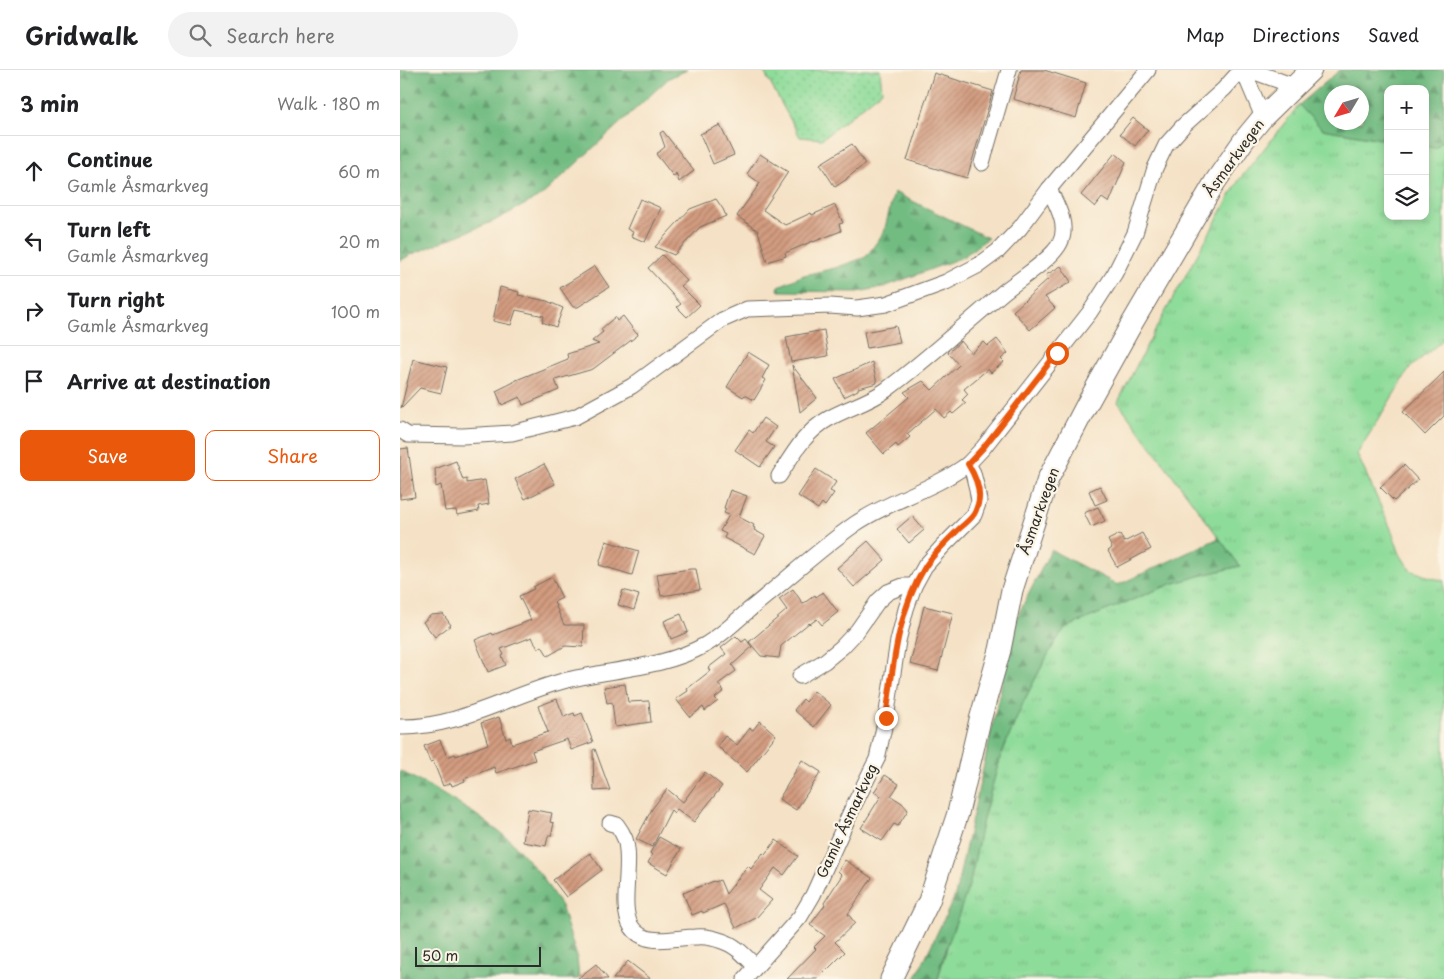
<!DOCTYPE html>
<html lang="en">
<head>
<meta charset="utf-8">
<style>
	body { margin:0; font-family:"Playpen Sans",sans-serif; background:#f2f2f2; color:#202124 }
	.controls { position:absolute; right:15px; top:15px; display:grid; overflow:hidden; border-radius:10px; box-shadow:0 2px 8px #0003 }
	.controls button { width:45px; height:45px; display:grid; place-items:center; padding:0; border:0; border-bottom:1px solid #e0e0e0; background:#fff; color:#202124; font:25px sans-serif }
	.compass { position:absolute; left:924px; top:15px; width:45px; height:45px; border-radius:50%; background:#fff; box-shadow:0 2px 8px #0003; rotate:232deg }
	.scale { position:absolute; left:15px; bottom:12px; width:126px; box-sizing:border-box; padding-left:5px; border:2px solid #2b2b2b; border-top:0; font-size:14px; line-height:18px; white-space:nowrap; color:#2b2b2b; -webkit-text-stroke:4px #fcf5e5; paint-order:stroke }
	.stop { position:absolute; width:15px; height:15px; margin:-11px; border:4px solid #ea580c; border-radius:50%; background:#fff }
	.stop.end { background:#ea580c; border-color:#fff; box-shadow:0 1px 5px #0008 }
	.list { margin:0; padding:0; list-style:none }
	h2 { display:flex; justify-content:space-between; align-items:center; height:65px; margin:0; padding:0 20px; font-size:21px }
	h2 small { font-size:16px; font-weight:400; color:#757577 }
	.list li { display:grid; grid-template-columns:32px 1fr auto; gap:15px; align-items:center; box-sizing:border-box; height:70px; padding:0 20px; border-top:1px solid #e0e0e0 }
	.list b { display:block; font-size:19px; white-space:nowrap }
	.list p { margin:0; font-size:16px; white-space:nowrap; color:#757577 }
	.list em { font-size:16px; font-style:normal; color:#757577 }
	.actions { display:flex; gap:10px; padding:15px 20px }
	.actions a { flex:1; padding:11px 0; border:1px solid #ea580c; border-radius:10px; text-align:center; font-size:18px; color:#ea580c }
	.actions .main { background:#ea580c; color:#fff }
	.icon { flex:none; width:28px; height:28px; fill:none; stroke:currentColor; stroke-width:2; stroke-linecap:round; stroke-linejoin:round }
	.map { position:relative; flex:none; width:1044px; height:909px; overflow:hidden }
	header { display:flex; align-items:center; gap:30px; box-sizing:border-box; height:70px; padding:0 25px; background:#fff; border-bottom:1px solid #e0e0e0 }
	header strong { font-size:24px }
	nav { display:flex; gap:28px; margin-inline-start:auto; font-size:18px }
	.search { width:350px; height:45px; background:#f2f2f2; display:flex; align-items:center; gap:12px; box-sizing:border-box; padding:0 18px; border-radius:28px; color:#757577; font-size:19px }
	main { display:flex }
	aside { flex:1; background:#fff }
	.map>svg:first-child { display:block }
</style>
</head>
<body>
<header>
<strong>Gridwalk</strong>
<div class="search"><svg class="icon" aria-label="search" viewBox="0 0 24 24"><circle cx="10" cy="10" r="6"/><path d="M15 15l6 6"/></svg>Search here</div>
<nav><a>Map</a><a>Directions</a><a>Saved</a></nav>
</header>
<main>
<aside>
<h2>3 min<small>Walk · 180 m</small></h2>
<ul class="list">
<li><svg class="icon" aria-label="ahead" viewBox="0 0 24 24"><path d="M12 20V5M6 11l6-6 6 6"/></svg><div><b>Continue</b><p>Gamle Åsmarkveg</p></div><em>60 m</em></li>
<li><svg class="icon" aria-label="left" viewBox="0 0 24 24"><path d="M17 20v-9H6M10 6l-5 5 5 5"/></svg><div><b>Turn left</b><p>Gamle Åsmarkveg</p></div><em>20 m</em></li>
<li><svg class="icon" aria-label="right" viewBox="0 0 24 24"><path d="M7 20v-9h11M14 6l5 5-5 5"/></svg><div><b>Turn right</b><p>Gamle Åsmarkveg</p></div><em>100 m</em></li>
<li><svg class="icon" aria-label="arrive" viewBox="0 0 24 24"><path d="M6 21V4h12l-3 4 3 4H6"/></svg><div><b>Arrive at destination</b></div></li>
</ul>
<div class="actions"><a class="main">Save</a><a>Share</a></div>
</aside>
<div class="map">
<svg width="1044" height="909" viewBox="0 0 1044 909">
	<defs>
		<pattern id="grass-tufts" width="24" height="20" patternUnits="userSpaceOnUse" patternTransform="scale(1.25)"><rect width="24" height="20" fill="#8edc9a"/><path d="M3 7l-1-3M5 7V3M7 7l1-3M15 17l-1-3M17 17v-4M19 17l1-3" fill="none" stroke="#7bbd85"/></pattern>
		<pattern id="forest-firs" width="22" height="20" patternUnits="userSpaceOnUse" patternTransform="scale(1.25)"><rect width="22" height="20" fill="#72bc82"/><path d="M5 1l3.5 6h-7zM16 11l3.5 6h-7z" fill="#5e996b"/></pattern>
		<pattern id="park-dots" width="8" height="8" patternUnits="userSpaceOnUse" patternTransform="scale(1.25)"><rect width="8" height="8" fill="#8edc9a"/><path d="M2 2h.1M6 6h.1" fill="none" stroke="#7bbd85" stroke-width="1.8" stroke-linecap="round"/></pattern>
		<pattern id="building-hatch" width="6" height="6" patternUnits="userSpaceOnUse" patternTransform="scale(1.25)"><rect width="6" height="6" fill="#d39c80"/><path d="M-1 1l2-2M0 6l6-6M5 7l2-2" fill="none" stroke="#ab7f69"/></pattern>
	</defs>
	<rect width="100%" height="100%" fill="#fcf5e5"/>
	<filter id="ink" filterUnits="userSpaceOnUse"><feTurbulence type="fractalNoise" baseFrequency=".02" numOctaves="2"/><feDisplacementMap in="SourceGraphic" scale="10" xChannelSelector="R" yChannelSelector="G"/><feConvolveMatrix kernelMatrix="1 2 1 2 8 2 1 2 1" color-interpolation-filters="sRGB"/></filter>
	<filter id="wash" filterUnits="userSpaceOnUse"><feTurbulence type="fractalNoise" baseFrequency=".0096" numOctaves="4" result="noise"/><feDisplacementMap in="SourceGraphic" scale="20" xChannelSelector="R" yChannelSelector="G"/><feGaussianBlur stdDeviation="1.12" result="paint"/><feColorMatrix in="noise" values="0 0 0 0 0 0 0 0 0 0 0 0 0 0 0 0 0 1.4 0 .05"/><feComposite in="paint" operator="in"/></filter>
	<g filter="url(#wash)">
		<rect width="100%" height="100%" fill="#f5e2c6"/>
		<path fill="url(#grass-tufts)" stroke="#5c8462" d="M899,35L922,59L988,70V146H1025V77L1036,78L1044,70V269L1010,298L957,384L991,459L1000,484L1010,500L1033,508L1044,511V909H538L600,688L623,633L646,588L656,571L666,558L693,546L771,514L799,506L840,496L718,332L749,271L839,110Z"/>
		<g fill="url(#forest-firs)" stroke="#4e7456" fill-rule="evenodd">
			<path d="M0,0H287L269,8L141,126L94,151L10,185L0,191Z"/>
			<path d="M940,0H1044V70L1036,78L1025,77V19H988V70L922,59L899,35ZM962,22V52H932V22Z"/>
			<path d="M494,122L588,168L563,187L484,217L458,222L379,221L378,219L379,216L404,205L435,198L466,187L484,162Z"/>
			<path d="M819,468L840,496L799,506L771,514L693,546L666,558L656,571L646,588L623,633L600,688L583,749L570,813L543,888L538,909H515L555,826L616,549L651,480L718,515Z"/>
			<path d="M0,701L29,716L75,744L110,770L141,805L161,836L177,887L179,909H0Z"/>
		</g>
		<path fill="url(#park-dots)" stroke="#5c8462" d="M364,0H480L482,21L422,69L400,67L364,2Z"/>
		<g id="blocks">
			<g fill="url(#building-hatch)">
				<path d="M621,0H644L686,13L676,48L613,29Z"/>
				<path d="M534,3L593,21L567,108L507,90Z"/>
				<path d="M733,48L748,60L735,76L720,64Z"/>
				<path d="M320,55L334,85L313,94L300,64Z"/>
				<path d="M263,61L294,101L279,112L276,103L274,107L256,84L265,77L260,63Z"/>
				<path d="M452,74L465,94L447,108V109L435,117L420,94Z"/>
				<path d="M715,83L726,92L709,133L702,128L695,137L681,125Z"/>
				<path d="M360,84L388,102L363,140L385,155L411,143L412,145L435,135L443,153L439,154L441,161L413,172V171L385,183L386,186L367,192L358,161L337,146L360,113L347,104Z"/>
				<path d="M240,129L261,138L245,172L231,166L233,162L227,159Z"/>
				<path d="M316,129L323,139L326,146L300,157L274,185L255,177L290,139Z"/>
				<path d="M262,185L287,211L281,216L300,235L287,247L277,237L281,234L248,198Z"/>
				<path d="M195,196L209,217L178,237H173L160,218Z"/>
				<path d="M661,196L671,212L645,227L655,238L630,260L613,241L648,209L646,205Z"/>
				<path d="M100,217L119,222L118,225L147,231L163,238L156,257L142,252L144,246L116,240L111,255L93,251Z"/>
				<path d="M223,246L236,263L237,262L238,265L193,299L155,310L159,320L123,335L120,327L102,335L96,321L114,312V311L168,289L167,284L199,274L192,271L203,262L201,259L215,247L217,251Z"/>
				<path d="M496,256L500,272L467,278L464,262Z"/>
				<path d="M424,260L428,286L391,292L386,267Z"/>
				<path d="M597,269L608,283L601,289L604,292L591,303L588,299L564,319L568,324L562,330L566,333L553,344L551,342L544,348L536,339L507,364L510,367L498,377L496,374L484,384L466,363L509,327L504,322L523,311L532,320L559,295L548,283L561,271L571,283L584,272L588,276Z"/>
				<path d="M348,282L369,295L362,308L366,310L354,330L345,325L343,327L327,317Z"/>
				<path d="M13,289L47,297L41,323L20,318L1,338Z"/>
				<path d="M472,292L477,313L458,318V320L444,327L435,309Z"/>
				<path d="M392,295L417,328L400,342Z"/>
				<path d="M1044,302V346L1025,365L1003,342Z"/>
				<path d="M363,348L376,357L366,372L374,377L360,397L335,380L349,360L353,363Z"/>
				<path d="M8,378L15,427L0,429V379Z"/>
				<path d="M56,391L63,410L67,409V413L85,410L89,434L78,436L79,441L57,445L56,440L45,441L41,415L36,417L35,399Z"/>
				<path d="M144,394L155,414L125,429L115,409Z"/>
				<path d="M1004,395L1018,410L994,431L980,417Z"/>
				<path d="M416,399L436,412L430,421L434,423L425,436L422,433L418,439L398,426Z"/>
				<path d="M700,416L707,430L695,435L689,421Z"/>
				<path d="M330,420L347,426L339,447L354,455L353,457L355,458L354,460L365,466L355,484L324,468L326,464L320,461L329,445L324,443L326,439L324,438Z"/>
				<path d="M698,437L705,451L691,457L684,443Z"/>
				<path d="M512,446L524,460L509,473L497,459Z"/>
				<path d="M742,463L751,479L717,497L708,481L712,478L708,470L720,464L724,472Z"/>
				<path d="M206,471L239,481L232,505L199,495Z"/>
				<path d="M468,471L485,490L454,517L437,498Z"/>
				<path d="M290,499H296L300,520L261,526L257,504Z"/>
				<path d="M152,507L162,528L154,532L164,555H184L183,577L165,576L148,586L142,576L138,579L132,567L101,579L104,585L102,586L106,595L88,602L75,570L92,563L93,565L131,550L119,526L134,519L133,517Z"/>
				<path d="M393,519L403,534L415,525L416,527L423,522L438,542L422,555L417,549L410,554L409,553L381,576L379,588L361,586L349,572L387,540L379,529Z"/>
				<path d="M223,520L239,525L234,540L218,535Z"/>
				<path d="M524,536L553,543L538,601L510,594Z"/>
				<path d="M43,544L51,555L35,567L23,552L31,545Z"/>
				<path d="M281,544L288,562L271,569L264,551Z"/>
				<path d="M336,566L342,572L346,569L352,577L332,595L336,601L318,614L324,621L315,628L318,631L305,641L303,637L290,647L276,629L288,621L287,619L310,601L308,598L326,584L321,578Z"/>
				<path d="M225,614L228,632L249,631L251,652L215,657L212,632L207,633L204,617Z"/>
				<path d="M414,621L431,635L414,657L394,640L403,629L406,632Z"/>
				<path d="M157,629L164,647L174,643L175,646L182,643L193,672L171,680L167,669L132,681L135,690L96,703L94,697L64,709L65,711L52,716L51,713L43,716L33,691L30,692L24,676L40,670L47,687L55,684L56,686L88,674L81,653L99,647L106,669L110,667L112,674L148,662L138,636Z"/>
				<path d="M360,651L376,665L347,702L317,676L325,666L337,675L350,658L353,660Z"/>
				<path d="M195,679L210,720L194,721L193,680Z"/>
				<path d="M402,690L421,702L396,740L379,729Z"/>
				<path d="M305,702L322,716L294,752L277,739L274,743L271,740L252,777L236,769L252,739L267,719L283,732Z"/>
				<path d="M485,705L499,714L491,726L502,733L508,740L498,756L494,754L482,771L461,758L481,726L474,722Z"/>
				<path d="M128,739L152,743L150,752L154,753L151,766H148L146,776L123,772Z"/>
				<path d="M259,767L281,779L267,804L248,793L252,785L250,783Z"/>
				<path d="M376,770L398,786L384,805L375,798L359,820L372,830L356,848L336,858L324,834L303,843L302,841L292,845L283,823L314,811L315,812L320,810L326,824L348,796L351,799L363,783L365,785Z"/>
				<path d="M190,783L202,800L166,827L153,810Z"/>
				<path d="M445,790L472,808L448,844L455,853L435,872L445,882L418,909H387L416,879L414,877L425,866L410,855L425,835L424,833L442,805L438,801Z"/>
				<path d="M228,891L229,892L251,909H213Z"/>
				<path d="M196,894L208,909H177Z"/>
			</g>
		</g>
	</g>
	<g filter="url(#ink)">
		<use href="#blocks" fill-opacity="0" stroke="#726b61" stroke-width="1"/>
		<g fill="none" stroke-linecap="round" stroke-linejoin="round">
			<defs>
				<g id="street">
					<path d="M843,0L863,47"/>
					<path d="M849,0L894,16"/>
					<path d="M582,93L609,0"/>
					<path d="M0,360L8,365L63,366L112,363L175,347L232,316L322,250L347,239L430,236L457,238L486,234L546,212L579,195L598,181L620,158L649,119L748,0"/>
					<path d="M379,406C393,384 405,362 428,349C447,338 468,333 486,320C528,289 566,253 606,220C620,209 652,189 660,173C669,155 657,136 649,119"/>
					<path d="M400,606L425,591L442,577L457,561L478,531L488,522L503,516H514"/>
					<path d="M0,657C57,658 108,626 163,611C209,599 262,599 305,575C321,566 335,552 349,540C384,512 418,480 455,454C490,430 533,420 568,394"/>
					<path d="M210,753L217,755C220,759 223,764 225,769C233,794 219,836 231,856C245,878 274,867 296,867C304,866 314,868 322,871C336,875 346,887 355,896"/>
					<path d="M345,909L400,847L413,825L452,739L477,689L486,648L498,571L506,539L514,516L525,496L543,476L574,445L579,431L577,419L573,403L568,394L583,378L690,242L715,203L735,163L755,98L766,75L783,56L824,19L841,0"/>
				</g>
				<path id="secondary" d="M491,909L529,831L558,743L580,650L600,580L612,520L648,409L686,336L731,255L815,112L844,70L863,47L911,0"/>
			</defs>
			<use href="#street" stroke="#726b61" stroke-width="17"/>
			<use href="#secondary" stroke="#726b61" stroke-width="23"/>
			<use href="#street" stroke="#fff" stroke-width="15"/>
			<use href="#secondary" stroke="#fff" stroke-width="21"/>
		</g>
	</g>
	<g fill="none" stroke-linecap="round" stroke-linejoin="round" filter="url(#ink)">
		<path stroke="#ea580c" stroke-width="6" d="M486,648C493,597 497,542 525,497C534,483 548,470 560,458C565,454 571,449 574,444C576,441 577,437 578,434C582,421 574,404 568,394L583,378L657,283"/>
	</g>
	<g text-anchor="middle" stroke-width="4.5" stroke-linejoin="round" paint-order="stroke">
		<g font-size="14" fill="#2b2b2b" stroke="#fcf5e5">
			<text transform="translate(834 88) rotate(-54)" y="5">Åsmarkvegen</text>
			<text transform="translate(639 441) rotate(-70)" y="5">Åsmarkvegen</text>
			<text transform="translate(447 751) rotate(-65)" y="5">Gamle Åsmarkveg</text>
		</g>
	</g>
</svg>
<div class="controls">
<button>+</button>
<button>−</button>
<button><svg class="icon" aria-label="layers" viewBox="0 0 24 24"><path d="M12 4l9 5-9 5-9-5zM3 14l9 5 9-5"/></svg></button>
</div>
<svg class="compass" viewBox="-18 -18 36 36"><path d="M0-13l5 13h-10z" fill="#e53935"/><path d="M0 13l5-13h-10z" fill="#757577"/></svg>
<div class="scale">50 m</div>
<div class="stop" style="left:657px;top:283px"></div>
<div class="stop end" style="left:486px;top:648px"></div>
</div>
</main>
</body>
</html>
